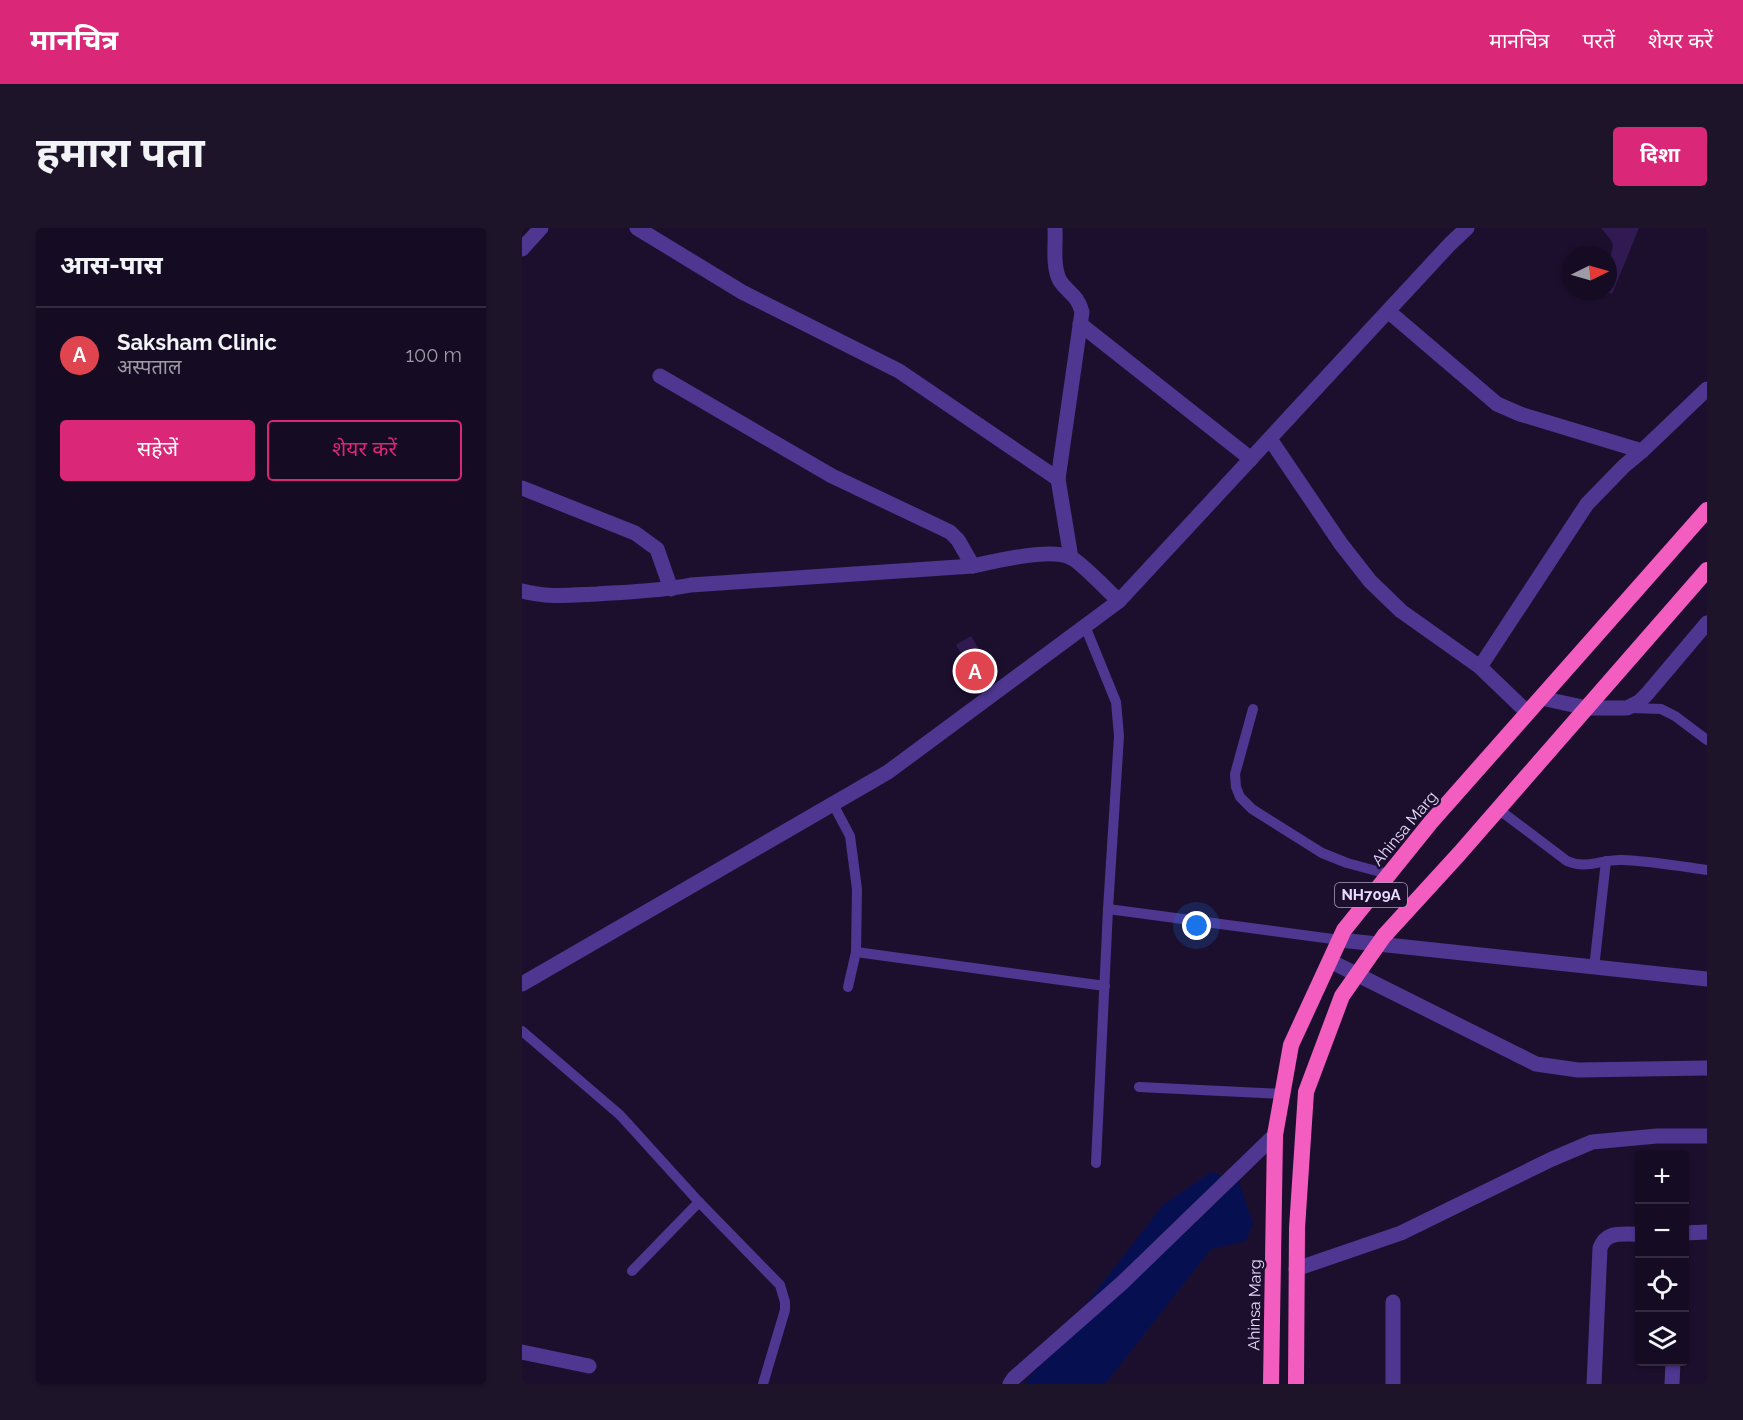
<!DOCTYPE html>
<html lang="hi">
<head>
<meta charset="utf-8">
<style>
	body { margin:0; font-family:Raleway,"Noto Sans Devanagari",sans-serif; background:#1e142a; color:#f1f3f6 }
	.controls { position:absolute; right:18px; bottom:18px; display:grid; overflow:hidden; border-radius:6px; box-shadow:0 2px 4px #0004 }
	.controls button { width:54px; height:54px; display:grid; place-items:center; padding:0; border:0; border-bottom:2px solid #342b40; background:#150b22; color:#f1f3f6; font:30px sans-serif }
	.compass { position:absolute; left:1041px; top:18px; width:54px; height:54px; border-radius:50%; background:#150b22; box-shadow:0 2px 4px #0004; rotate:85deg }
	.you { position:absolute; left:675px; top:698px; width:21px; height:21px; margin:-15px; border:4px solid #fff; border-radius:50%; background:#1a73e8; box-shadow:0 0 0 9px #1a73e833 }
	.badge { display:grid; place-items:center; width:39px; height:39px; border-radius:50%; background:#db2777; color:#fff; font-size:20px; font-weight:700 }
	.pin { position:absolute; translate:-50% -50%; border:3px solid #fff; box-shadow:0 2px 6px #0006 }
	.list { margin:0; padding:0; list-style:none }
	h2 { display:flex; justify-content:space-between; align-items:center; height:78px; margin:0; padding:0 24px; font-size:26px }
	h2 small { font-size:20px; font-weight:400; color:#9d9ba5 }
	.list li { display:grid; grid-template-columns:39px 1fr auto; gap:18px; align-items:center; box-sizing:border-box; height:96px; padding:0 24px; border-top:2px solid #342b40 }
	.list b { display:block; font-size:22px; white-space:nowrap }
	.list p { margin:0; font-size:20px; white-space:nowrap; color:#9d9ba5 }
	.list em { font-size:20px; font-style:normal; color:#9d9ba5 }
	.actions { display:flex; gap:12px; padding:18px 24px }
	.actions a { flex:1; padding:14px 0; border:2px solid #db2777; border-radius:6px; text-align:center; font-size:21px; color:#db2777 }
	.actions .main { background:#db2777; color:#fff }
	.icon { flex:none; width:33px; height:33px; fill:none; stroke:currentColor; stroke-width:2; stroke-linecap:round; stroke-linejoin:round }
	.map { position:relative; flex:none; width:1185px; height:1156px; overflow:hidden; border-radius:6px }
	header { display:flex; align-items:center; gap:36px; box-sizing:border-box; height:84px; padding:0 30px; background:#db2777; color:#fff }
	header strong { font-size:28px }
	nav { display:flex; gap:33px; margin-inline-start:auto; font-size:21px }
	.intro { display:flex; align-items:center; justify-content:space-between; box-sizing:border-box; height:144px; padding:0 36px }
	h1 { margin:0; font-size:42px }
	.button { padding:15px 27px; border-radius:6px; background:#db2777; color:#fff; font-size:21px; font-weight:700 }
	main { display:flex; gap:36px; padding:0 36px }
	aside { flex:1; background:#150b22; border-radius:6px; box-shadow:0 2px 4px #0004 }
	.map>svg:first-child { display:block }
</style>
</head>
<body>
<header>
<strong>मानचित्र</strong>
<nav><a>मानचित्र</a><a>परतें</a><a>शेयर करें</a></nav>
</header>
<div class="intro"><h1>हमारा पता</h1><a class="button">दिशा</a></div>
<main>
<aside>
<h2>आस-पास<small></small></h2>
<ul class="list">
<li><span class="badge" style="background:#e0444e">A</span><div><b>Saksham Clinic</b><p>अस्पताल</p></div><em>100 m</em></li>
</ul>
<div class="actions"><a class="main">सहेजें</a><a>शेयर करें</a></div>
</aside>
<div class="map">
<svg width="1185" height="1156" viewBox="0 0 1185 1156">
	<rect width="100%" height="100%" fill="#1c0f2e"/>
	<path fill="#061050" d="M689,944L717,954L731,995L724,1013L689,1021L583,1156H502L641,977Z"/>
	<g fill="#311a51">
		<path d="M1079,0H1117L1090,66L1083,63H1086V40L1091,18L1089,12Z"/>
		<path d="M449,408L464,433L449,442L434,417Z"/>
	</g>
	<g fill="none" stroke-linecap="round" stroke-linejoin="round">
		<g stroke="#4e3691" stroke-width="10">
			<path d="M563,398L594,474L597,508L586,681L574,935"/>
			<path d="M1109,480L1139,481L1153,488L1185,512"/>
			<path d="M731,481L713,546L714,559L718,569L730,581L800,625L825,635L866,646"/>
			<path d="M311,576L328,608L335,661L334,724L326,759"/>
			<path d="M976,581L1045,633C1065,642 1079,631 1100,632C1128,633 1157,638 1185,642"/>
			<path d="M586,681L818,712"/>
			<path d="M334,724L583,758"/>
			<path d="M1072,740L1084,633"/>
			<path d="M0,803L98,887L177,974L258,1057L263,1074V1082L241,1156"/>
			<path d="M617,859L761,866"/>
			<path d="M110,1043L177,974"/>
		</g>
		<g stroke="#4e3691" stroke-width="15">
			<path d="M115,0L220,64L377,143L536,251"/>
			<path d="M533,0C534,16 530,38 538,53C547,66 555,66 560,84L536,251L549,330"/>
			<path d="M0,21L19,0"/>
			<path d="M866,83L975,176L998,186L1120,223"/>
			<path d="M558,96L729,231"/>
			<path d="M138,148L310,248L428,304L436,312L451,338"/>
			<path d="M748,211L819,316L848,353L879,383L958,439L1006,485"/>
			<path d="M0,260L113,305L135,321L149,361"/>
			<path d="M0,363C25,370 50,367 75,366C107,364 138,363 169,357L451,338C474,333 527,320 548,329C558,333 587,364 597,373"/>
			<path d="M958,439L1065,276L1102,238L1120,223L1185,161"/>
			<path d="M1019,470L1065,480H1105L1117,474L1125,466L1185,395"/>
			<path d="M818,712L1185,751"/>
			<path d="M808,733L1014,836L1056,842L1185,840"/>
			<path d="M1162,1005L1185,1004"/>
			<path d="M774,1041L879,1005L1030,931L1070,914L1135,908H1185"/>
			<path d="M0,1124L67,1138"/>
			<path d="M488,1156L492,1150L600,1055L753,907"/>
			<path d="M871,1156V1074"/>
			<path d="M1072,1156L1078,1020C1085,1002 1100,1007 1118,1006"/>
			<path d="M1150,1156L1151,1134"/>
		</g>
		<path stroke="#4e3691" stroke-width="15" d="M0,756L366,544L597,373L928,16L945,0"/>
		<g stroke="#f45dc0" stroke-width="16">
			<path d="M749,1156L753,907L769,817L822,702L909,594L1185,282"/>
			<path d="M774,1156L775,1000L784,864L820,768L862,708L937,626L1185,342"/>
		</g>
	</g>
	<g text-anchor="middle" stroke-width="5" stroke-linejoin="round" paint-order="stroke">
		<rect fill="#1c0f2e" stroke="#ab9ec0" stroke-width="1.5" x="813" y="655" width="72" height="24" rx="4.5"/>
		<g font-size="15" font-weight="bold" fill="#e8dcff">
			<text x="849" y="672">NH709A</text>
		</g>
		<g font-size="16" fill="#e8dcff" stroke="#1c0f2e">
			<text transform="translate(882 600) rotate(-50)" y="6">Ahinsa Marg</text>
			<text transform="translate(732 1077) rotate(-89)" y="6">Ahinsa Marg</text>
		</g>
	</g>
</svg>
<div class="controls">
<button>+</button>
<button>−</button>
<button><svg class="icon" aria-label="locate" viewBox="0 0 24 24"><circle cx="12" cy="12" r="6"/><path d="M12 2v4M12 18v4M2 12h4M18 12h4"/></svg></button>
<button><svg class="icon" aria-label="layers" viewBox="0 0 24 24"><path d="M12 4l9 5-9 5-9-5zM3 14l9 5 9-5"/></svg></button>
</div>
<svg class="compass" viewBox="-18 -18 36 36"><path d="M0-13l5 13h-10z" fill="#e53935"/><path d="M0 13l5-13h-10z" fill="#9d9ba5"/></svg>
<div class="you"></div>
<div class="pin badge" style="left:453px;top:443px;background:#e0444e">A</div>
</div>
</main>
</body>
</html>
